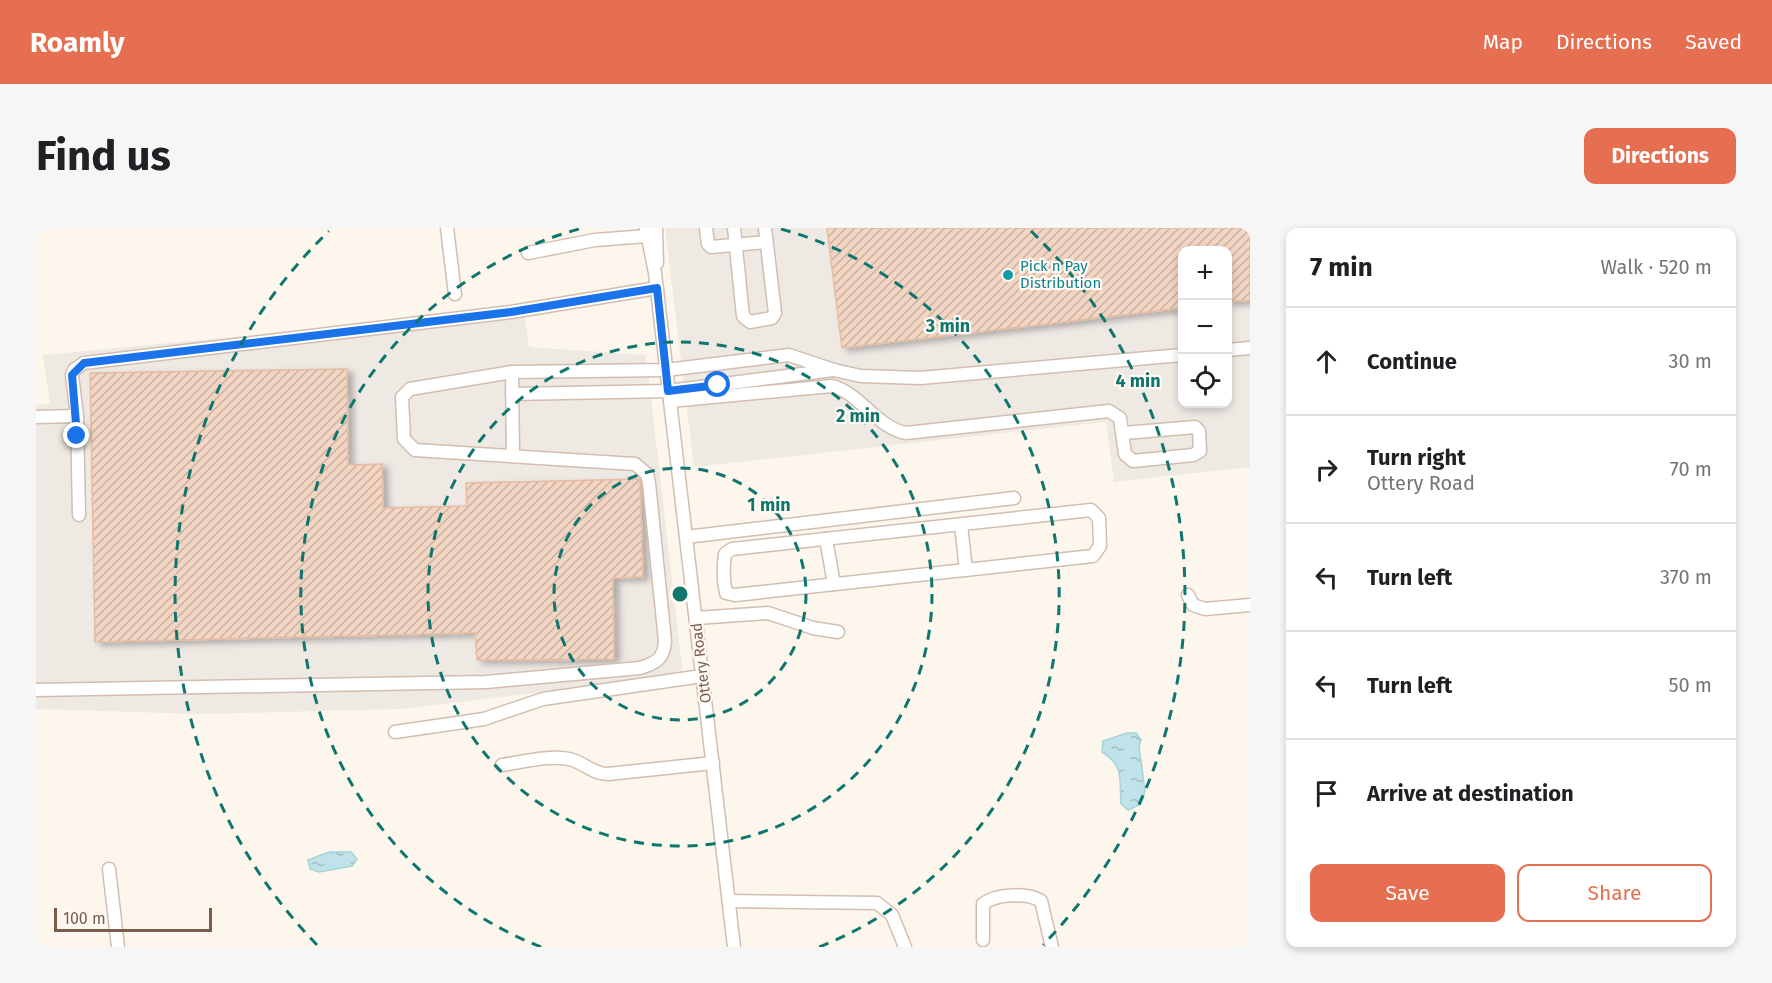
<!DOCTYPE html>
<html lang="en">
<head>
<meta charset="utf-8">
<style>
	body { margin:0; font-family:"Fira Sans",sans-serif; background:#f6f6f6; color:#202124 }
	.controls { position:absolute; right:18px; top:18px; display:grid; overflow:hidden; border-radius:12px; box-shadow:0 3px 9px #0003 }
	.controls button { width:54px; height:54px; display:grid; place-items:center; padding:0; border:0; border-bottom:2px solid #e0e0e0; background:#fff; color:#202124; font:30px sans-serif }
	.scale { position:absolute; left:18px; bottom:15px; width:158px; box-sizing:border-box; padding-left:6px; border:3px solid #7a5c4d; border-top:0; font-size:16px; line-height:21px; white-space:nowrap; color:#7a5c4d; -webkit-text-stroke:4px #fffaf3; paint-order:stroke }
	.stop { position:absolute; width:18px; height:18px; margin:-14px; border:4px solid #1a73e8; border-radius:50%; background:#fff }
	.stop.end { background:#1a73e8; border-color:#fff; box-shadow:0 2px 6px #0008 }
	.list { margin:0; padding:0; list-style:none }
	h2 { display:flex; justify-content:space-between; align-items:center; height:78px; margin:0; padding:0 24px; font-size:26px }
	h2 small { font-size:20px; font-weight:400; color:#757577 }
	.list li { display:grid; grid-template-columns:39px 1fr auto; gap:18px; align-items:center; box-sizing:border-box; height:108px; padding:0 24px; border-top:2px solid #e0e0e0 }
	.list b { display:block; font-size:22px; white-space:nowrap }
	.list p { margin:0; font-size:20px; white-space:nowrap; color:#757577 }
	.list em { font-size:20px; font-style:normal; color:#757577 }
	.actions { display:flex; gap:12px; padding:18px 24px }
	.actions a { flex:1; padding:14px 0; border:2px solid #e76f51; border-radius:12px; text-align:center; font-size:21px; color:#e76f51 }
	.actions .main { background:#e76f51; color:#fff }
	.icon { flex:none; width:33px; height:33px; fill:none; stroke:currentColor; stroke-width:2; stroke-linecap:round; stroke-linejoin:round }
	.map { position:relative; flex:none; width:1214px; height:719px; overflow:hidden; border-radius:12px }
	header { display:flex; align-items:center; gap:36px; box-sizing:border-box; height:84px; padding:0 30px; background:#e76f51; color:#fff }
	header strong { font-size:28px }
	nav { display:flex; gap:33px; margin-inline-start:auto; font-size:21px }
	.intro { display:flex; align-items:center; justify-content:space-between; box-sizing:border-box; height:144px; padding:0 36px }
	h1 { margin:0; font-size:42px }
	.button { padding:15px 27px; border-radius:12px; background:#e76f51; color:#fff; font-size:21px; font-weight:700 }
	main { display:flex; gap:36px; padding:0 36px }
	aside { flex:1; background:#fff; border-radius:12px; box-shadow:0 3px 9px #0003 }
	.map>svg:first-child { display:block }
</style>
</head>
<body>
<header>
<strong>Roamly</strong>
<nav><a>Map</a><a>Directions</a><a>Saved</a></nav>
</header>
<div class="intro"><h1>Find us</h1><a class="button">Directions</a></div>
<main>
<div class="map">
<svg width="1214" height="719" viewBox="0 0 1214 719">
	<defs>
		<pattern id="water-ripples" width="26" height="14" patternUnits="userSpaceOnUse" patternTransform="scale(1.5)"><rect width="26" height="14" fill="#bfe3e8"/><path d="M2 4q2-2 4 0t4 0M15 11q2-2 4 0t4 0" fill="none" stroke="#a0bbbe"/></pattern>
		<pattern id="building-hatch" width="6" height="6" patternUnits="userSpaceOnUse" patternTransform="scale(1.5)"><rect width="6" height="6" fill="#f3d5c3"/><path d="M-1 1l2-2M0 6l6-6M5 7l2-2" fill="none" stroke="#cab0a1"/></pattern>
		<filter id="shadow"><feDropShadow dx="5.5" dy="3.5" stdDeviation="3" flood-color="#0004"/></filter>
	</defs>
	<rect width="100%" height="100%" fill="#fdf6ec"/>
	<g fill="#efe9e4" fill-rule="evenodd">
		<path d="M629,0H1214V239L1078,254L1070,194L658,239ZM1146,22H1192V176H1146Z"/>
		<path d="M488,81L493,119L610,127L647,447L366,481L163,486L0,481V177L14,176L7,127Z"/>
	</g>
	<g fill="url(#water-ripples)" stroke="#a5d3da" stroke-width="1.5">
		<path d="M1091,505H1100L1105,512L1103,518L1109,563L1105,576L1092,582L1085,576C1083,552 1089,538 1066,524L1067,513Z"/>
		<path d="M293,624H315L321,631L316,638L283,644L274,641L272,632Z"/>
	</g>
	<g fill="url(#building-hatch)" stroke="#e6bba3" stroke-width="1.5" filter="url(#shadow)">
		<path d="M791,0H1214V72L1191,74V22H1146V80L806,120Z"/>
		<path d="M311,141L312,237L346,236L347,280L431,278L430,255L604,251L607,349L577,350L578,431L441,432L439,405L59,414L54,145Z"/>
	</g>
	<g fill="none" stroke-linecap="round" stroke-linejoin="round">
		<defs>
			<g id="minor">
				<path d="M411,0L419,66"/>
				<path d="M610,0L619,45L698,719"/>
				<path d="M620,0L621,35"/>
				<path d="M670,0L672,16L675,19L730,14"/>
				<path d="M698,0L707,88L714,94L736,90L739,85L729,0"/>
				<path d="M492,25L559,12L611,8"/>
				<path d="M1192,122L1214,120"/>
				<path d="M793,141L825,148L884,150L1146,127"/>
				<path d="M476,144L477,227"/>
				<path d="M476,166L632,163L797,142"/>
				<path d="M634,173L796,158C824,165 841,200 870,205L1073,183L1084,190L1089,226L1097,233L1157,227L1164,223L1163,203L1159,199L1088,205"/>
				<path d="M0,189L41,188"/>
				<path d="M1055,282L1063,290L1064,318L1057,328L699,367L690,365C687,352 687,340 689,326L696,321Z"/>
				<path d="M43,287L41,188L36,147L38,142L48,135L475,84L621,60"/>
				<path d="M925,297L930,342"/>
				<path d="M650,309L978,270"/>
				<path d="M790,311L798,356"/>
				<path d="M1152,367L1157,377L1169,381L1214,377"/>
				<path d="M660,390L732,385L777,400L802,404"/>
				<path d="M0,462L450,454L604,440C620,435 628,431 629,413L613,255L611,246L599,236L379,222L368,211L366,169L374,161L476,144L630,142L753,127L798,142"/>
				<path d="M359,504L448,491L507,471L666,448"/>
				<path d="M466,537C487,534 512,527 533,531C548,534 556,546 572,546L677,535"/>
				<path d="M73,641L82,719"/>
				<path d="M693,673L841,675L856,687L869,719"/>
				<path d="M947,712V676C959,666 992,664 1005,673L1016,719"/>
			</g>
		</defs>
		<use href="#minor" stroke="#d1beb0" stroke-width="15"/>
		<use href="#minor" stroke="#fff" stroke-width="12"/>
	</g>
	<g fill="none" stroke-linecap="round" stroke-linejoin="round">
		<path stroke="#1a73e8" stroke-width="8" d="M41,208L36,147L48,135L475,84L621,60L632,163L682,157"/>
	</g>
	<g fill="none" stroke="#0f766e" stroke-width="3" stroke-dasharray="10 8">
		<circle cx="644" cy="366" r="126"/>
		<circle cx="644" cy="366" r="252"/>
		<path d="M505 719A379 379 0 0 1 543 1M745 1A379 379 0 0 1 783 719"/>
		<path d="M281 717A505 505 0 0 1 293 3M995 3A505 505 0 0 1 1007 717"/>
	</g>
	<circle fill="#0f9aa8" stroke="#fffaf3" stroke-width="2" cx="972" cy="47" r="6"/>
	<g text-anchor="middle" stroke-width="4.5" stroke-linejoin="round" paint-order="stroke">
		<g font-size="15" fill="#0d838f" stroke="#fffaf3" text-anchor="start">
			<text x="984" y="43">Pick n Pay<tspan x="984" dy="17">Distribution</tspan></text>
		</g>
		<g font-size="15" fill="#7a5c4d" stroke="#fffaf3">
			<text transform="translate(665 435) rotate(-97)" y="5">Ottery Road</text>
		</g>
	</g>
	<circle cx="644" cy="366" r="9" fill="#0f766e" stroke="#fffaf3" stroke-width="3"/>
	<g font-size="18" text-anchor="middle" font-weight="bold" fill="#0f766e" stroke="#fffaf3" stroke-width="4.5" stroke-linejoin="round" paint-order="stroke">
		<text x="912" y="104">3 min</text>
		<text x="1102" y="159">4 min</text>
		<text x="822" y="194">2 min</text>
		<text x="733" y="283">1 min</text>
	</g>
</svg>
<div class="controls">
<button>+</button>
<button>−</button>
<button><svg class="icon" aria-label="locate" viewBox="0 0 24 24"><circle cx="12" cy="12" r="6"/><path d="M12 2v4M12 18v4M2 12h4M18 12h4"/></svg></button>
</div>
<div class="scale">100 m</div>
<div class="stop" style="left:682px;top:157px"></div>
<div class="stop end" style="left:41px;top:208px"></div>
</div>
<aside>
<h2>7 min<small>Walk · 520 m</small></h2>
<ul class="list">
<li><svg class="icon" aria-label="ahead" viewBox="0 0 24 24"><path d="M12 20V5M6 11l6-6 6 6"/></svg><div><b>Continue</b></div><em>30 m</em></li>
<li><svg class="icon" aria-label="right" viewBox="0 0 24 24"><path d="M7 20v-9h11M14 6l5 5-5 5"/></svg><div><b>Turn right</b><p>Ottery Road</p></div><em>70 m</em></li>
<li><svg class="icon" aria-label="left" viewBox="0 0 24 24"><path d="M17 20v-9H6M10 6l-5 5 5 5"/></svg><div><b>Turn left</b></div><em>370 m</em></li>
<li><svg class="icon" aria-label="left" viewBox="0 0 24 24"><path d="M17 20v-9H6M10 6l-5 5 5 5"/></svg><div><b>Turn left</b></div><em>50 m</em></li>
<li><svg class="icon" aria-label="arrive" viewBox="0 0 24 24"><path d="M6 21V4h12l-3 4 3 4H6"/></svg><div><b>Arrive at destination</b></div></li>
</ul>
<div class="actions"><a class="main">Save</a><a>Share</a></div>
</aside>
</main>
</body>
</html>
